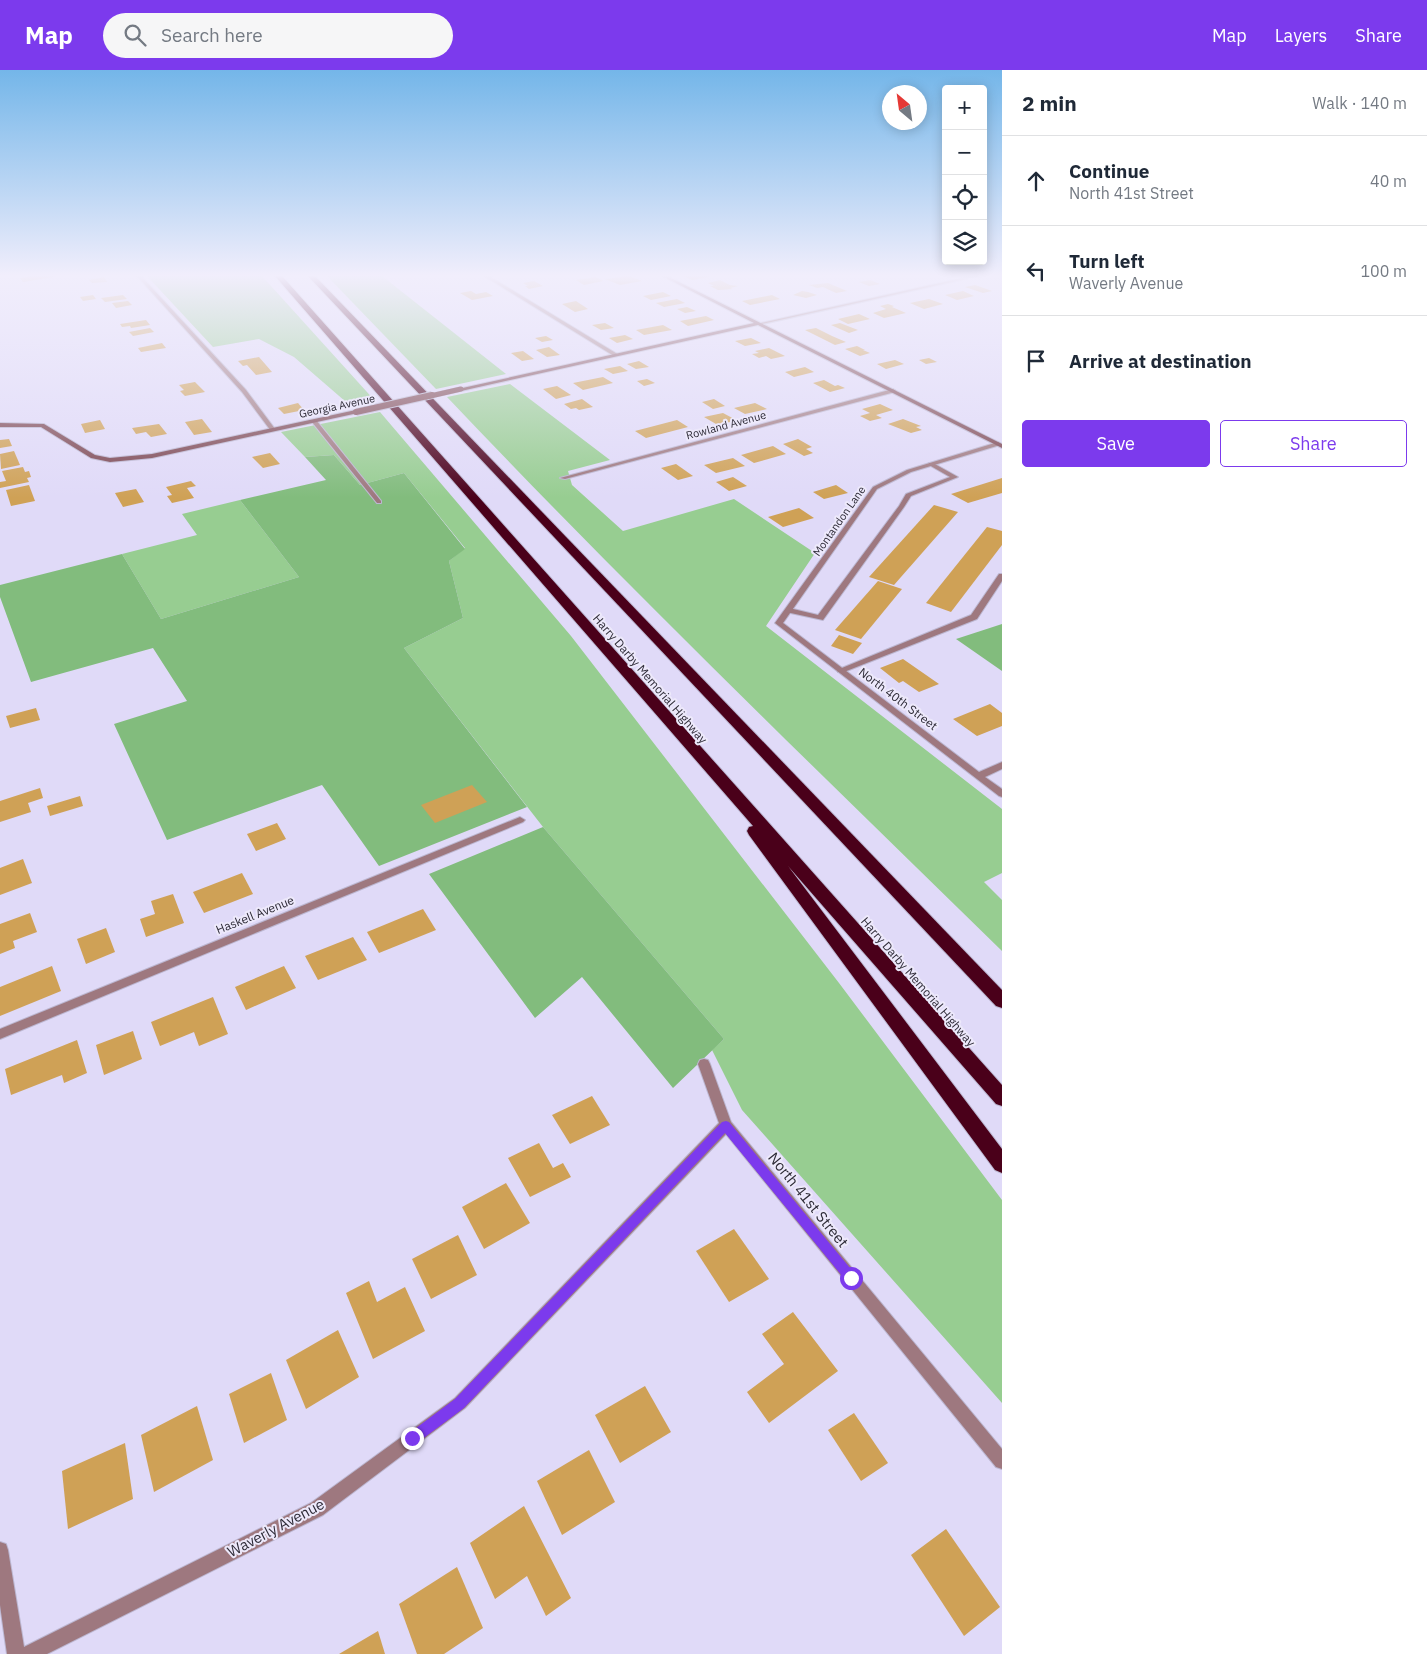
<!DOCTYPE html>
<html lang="en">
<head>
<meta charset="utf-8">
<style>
	body { margin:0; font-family:"IBM Plex Sans",sans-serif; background:#f6f6f7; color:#1f2937 }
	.controls { position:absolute; right:15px; top:15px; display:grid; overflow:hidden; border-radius:5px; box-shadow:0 2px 12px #0003 }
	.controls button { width:45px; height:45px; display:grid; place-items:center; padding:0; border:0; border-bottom:1px solid #e0e1e3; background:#fff; color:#1f2937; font:25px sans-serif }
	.compass { position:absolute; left:882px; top:15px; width:45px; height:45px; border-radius:50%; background:#fff; box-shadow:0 2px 12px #0003; rotate:331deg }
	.stop { position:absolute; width:15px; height:15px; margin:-11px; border:4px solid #7c3aed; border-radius:50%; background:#fff }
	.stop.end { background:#7c3aed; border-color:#fff; box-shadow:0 1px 5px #0008 }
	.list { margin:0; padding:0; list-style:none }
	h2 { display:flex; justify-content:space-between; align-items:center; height:65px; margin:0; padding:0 20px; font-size:21px }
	h2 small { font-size:16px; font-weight:400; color:#747a83 }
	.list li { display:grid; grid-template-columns:32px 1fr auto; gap:15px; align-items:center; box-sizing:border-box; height:90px; padding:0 20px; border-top:1px solid #e0e1e3 }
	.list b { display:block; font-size:19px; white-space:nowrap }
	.list p { margin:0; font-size:16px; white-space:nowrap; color:#747a83 }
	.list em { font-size:16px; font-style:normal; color:#747a83 }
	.actions { display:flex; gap:10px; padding:15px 20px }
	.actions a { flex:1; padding:11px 0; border:1px solid #7c3aed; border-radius:5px; text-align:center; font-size:18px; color:#7c3aed }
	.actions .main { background:#7c3aed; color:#fff }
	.icon { flex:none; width:28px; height:28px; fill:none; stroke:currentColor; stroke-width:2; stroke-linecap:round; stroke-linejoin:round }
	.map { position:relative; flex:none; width:1002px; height:1584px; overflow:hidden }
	header { display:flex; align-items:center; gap:30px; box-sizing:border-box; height:70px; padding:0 25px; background:#7c3aed; color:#fff }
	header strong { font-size:24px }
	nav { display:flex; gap:28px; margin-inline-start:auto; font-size:18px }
	.search { width:350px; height:45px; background:#f6f6f7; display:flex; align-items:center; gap:12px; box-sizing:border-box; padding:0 18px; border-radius:28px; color:#747a83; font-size:19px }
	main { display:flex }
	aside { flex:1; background:#fff }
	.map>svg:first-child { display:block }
</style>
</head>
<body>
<header>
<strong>Map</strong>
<div class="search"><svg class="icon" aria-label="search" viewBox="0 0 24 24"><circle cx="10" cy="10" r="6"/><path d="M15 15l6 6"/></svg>Search here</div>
<nav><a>Map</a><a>Layers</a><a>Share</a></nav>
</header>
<main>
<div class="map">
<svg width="1002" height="1584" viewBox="0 0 1002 1584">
	<rect width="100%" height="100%" fill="#e0daf8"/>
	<g fill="#97cd91">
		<path d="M147,206H262L376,332L353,338L294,287L259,269L213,277Z"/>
		<path d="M327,206H382L506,304L436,319Z"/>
		<path d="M510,314L610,390L568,401L572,415L623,461L734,429L815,483L766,556L1002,739V803L984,812L1002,830V881C815,698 627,517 447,327Z"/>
		<path d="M380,342L571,566L839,913L1002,1130V1333L742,1040L712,980L724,969L543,757L404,578L463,548L449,491L465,478L404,403L360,415L334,385L305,387L281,362Z"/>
		<path d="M240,430L299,507L161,549L122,484L197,465L182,444Z"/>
	</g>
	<g fill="#82bc7d">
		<path d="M334,385L360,415L404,403L465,479L449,491L463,548L404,578L527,737L379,796L322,715L167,770L114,654L187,631L153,578L31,612L0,527V515L122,484L161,549L299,507L240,430L326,410L305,387Z"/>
		<path d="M1002,554V601L956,569Z"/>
		<path d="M543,757L724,969L673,1018L582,907L535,948L429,804Z"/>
	</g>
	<g fill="#cfa156">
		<path d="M33,206H54V207L23,212L20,208Z"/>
		<path d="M629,206L642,211L620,215L605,209Z"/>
		<path d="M683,206H708L709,207L692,210Z"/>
		<path d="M104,207L107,212L92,213L89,210Z"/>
		<path d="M596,207L603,211L584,215L576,210Z"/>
		<path d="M720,210L730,215L738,216L730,218L733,219L718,220L710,216H714L708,213Z"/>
		<path d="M870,210L880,214L869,216L859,212Z"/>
		<path d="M534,211L543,216L529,219L525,216H528L523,213Z"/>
		<path d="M828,213L847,221L836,223L823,217L817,218L809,215Z"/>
		<path d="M975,215L992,221L983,223L965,217Z"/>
		<path d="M471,221L476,224L486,222L493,226L472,230L460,223Z"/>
		<path d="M802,221L808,222L817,225L806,228L793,225Z"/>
		<path d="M963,221L974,226L957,230L945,225Z"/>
		<path d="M663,222L671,226L651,230L643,226Z"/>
		<path d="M93,225L96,229L83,231L80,227Z"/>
		<path d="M123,225L127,229L105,232L101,228Z"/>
		<path d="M772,225L780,229L750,235L742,231Z"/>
		<path d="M677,229L685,233L664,237L656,233Z"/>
		<path d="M929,229L943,234L924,239L910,233Z"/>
		<path d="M128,231L132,235L116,238L112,233Z"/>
		<path d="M576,231L588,239L575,242L562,234Z"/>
		<path d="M888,234L894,236L892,237L906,243L884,248L873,243L886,239L880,236Z"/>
		<path d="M687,237L696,241L685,243L677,239Z"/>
		<path d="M859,244L870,249L848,254L838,249Z"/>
		<path d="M706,246L714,250L688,256L680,251Z"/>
		<path d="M146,250L150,255L131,258L130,256L122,257L120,254Z"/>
		<path d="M605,253L614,258L601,260L592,255Z"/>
		<path d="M840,253L858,260L849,263L831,255Z"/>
		<path d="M663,255L672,260L644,265L636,260Z"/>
		<path d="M150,258L154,262L133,266L129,262Z"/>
		<path d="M816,258L832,266L846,272L835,275L805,260Z"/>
		<path d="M625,265L633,269L617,273L609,268Z"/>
		<path d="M546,266L553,270L542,272L535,268Z"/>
		<path d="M751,268L761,273L745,276L735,271Z"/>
		<path d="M162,273L166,278L141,282L138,278Z"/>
		<path d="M857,276L865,280H863L870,283L860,286L845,279Z"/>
		<path d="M549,277L560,285L547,287L536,280Z"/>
		<path d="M769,278L785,286L771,289L766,286L759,288L752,284L759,283L755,281Z"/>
		<path d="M523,281L534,289L522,291L511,283Z"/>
		<path d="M259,287L272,302L256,305L247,295L243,296L238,291Z"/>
		<path d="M929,288L937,292L926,294L919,290Z"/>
		<path d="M895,290L904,294L886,299L877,294Z"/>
		<path d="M639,291L649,297L636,299L627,294Z"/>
		<path d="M620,296L628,301L613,304L604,299Z"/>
		<path d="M805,297L814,302L794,307L785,302Z"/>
		<path d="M603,307L613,313L583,320L573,313Z"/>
		<path d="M647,309L655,313L644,316L637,311Z"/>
		<path d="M824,310L835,316L838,315L845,318L830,322L813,313Z"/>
		<path d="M195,312L205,322L185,326L180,321L184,320L179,315Z"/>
		<path d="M557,316L571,325L556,329L543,319Z"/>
		<path d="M582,329L593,337L579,340L576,338L571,339L564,334Z"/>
		<path d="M714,329L725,336L713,339L702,332Z"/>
		<path d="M298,333L304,340L284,344L278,338Z"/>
		<path d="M755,333L767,339L745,344L734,338Z"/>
		<path d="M880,334L893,340L876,345L882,348L870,351L860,346L870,343L862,339Z"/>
		<path d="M723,343L738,351L716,354L704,347Z"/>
		<path d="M202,349L212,362L194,365L185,352Z"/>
		<path d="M903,349L921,356L916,357L922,360L911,363L888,354Z"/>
		<path d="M100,350L105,359L85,363L81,354Z"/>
		<path d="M677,350L688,357L646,368L635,361Z"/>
		<path d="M159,354L167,364L151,367L146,362L136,364L132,358Z"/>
		<path d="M9,369L12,376L0,378V370Z"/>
		<path d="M798,369L812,377L806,379L813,383L804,386L783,374Z"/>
		<path d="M773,376L786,384L754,393L741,385Z"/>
		<path d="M14,381L20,395L1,399L0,384Z"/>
		<path d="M270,383L280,394L263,398L252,387Z"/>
		<path d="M733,388L745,396L716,403L704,395Z"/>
		<path d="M676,394L693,406L678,410L661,398Z"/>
		<path d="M23,397L25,402L29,401L31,407L27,408L29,412L0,418V412L6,411L2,401Z"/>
		<path d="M733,407L747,416L729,421L716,412Z"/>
		<path d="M1002,408V423L968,433L951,424Z"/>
		<path d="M191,411L196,416L187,418L194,428L172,433L167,426L172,425L166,417Z"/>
		<path d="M29,415L35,431L11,436L6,420Z"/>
		<path d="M836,415L848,423L824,429L813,422Z"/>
		<path d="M136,419L144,432L123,437L115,423Z"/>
		<path d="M934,435L958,442L894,515L869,507Z"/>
		<path d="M799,438L814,448L783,457L768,447Z"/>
		<path d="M987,457L1002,461V475L951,542L926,533Z"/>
		<path d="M878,511L902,519L861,569L835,560Z"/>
		<path d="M839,565L862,573L853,584L831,576Z"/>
		<path d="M903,589L939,614L919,622L903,611L899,613L880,598Z"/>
		<path d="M990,634L1002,643V656L977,666L953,649Z"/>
		<path d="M36,638L40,650L10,658L6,646Z"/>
		<path d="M472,715L487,732L435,753L421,735Z"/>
		<path d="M40,718L43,728L28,733L31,742L0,752V731Z"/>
		<path d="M80,726L83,736L50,746L47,736Z"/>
		<path d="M277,753L286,769L256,781L247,764Z"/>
		<path d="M23,789L32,813L0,825V798Z"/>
		<path d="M242,803L253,824L204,843L193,822Z"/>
		<path d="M173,824L184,853L146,867L140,849L155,844L151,831Z"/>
		<path d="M423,839L436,860L379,883L367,862Z"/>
		<path d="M30,843L37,862L13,871L15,878L0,884V854Z"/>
		<path d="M106,858L115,882L86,894L77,869Z"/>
		<path d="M353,867L367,890L318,910L305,886Z"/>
		<path d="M52,896L61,921L0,946V917Z"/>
		<path d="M284,896L296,918L246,940L235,917Z"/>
		<path d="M213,927L228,964L199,976L194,962L160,976L151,952Z"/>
		<path d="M133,961L142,989L104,1005L96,975Z"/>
		<path d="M77,970L87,1003L64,1013L62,1005L11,1025L5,999Z"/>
		<path d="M592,1026L610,1055L570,1074L552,1045Z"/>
		<path d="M539,1073L553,1098L563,1093L571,1107L530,1127L508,1088Z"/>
		<path d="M506,1113L530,1153L484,1179L462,1137Z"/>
		<path d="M734,1159L769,1209L729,1232L696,1181Z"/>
		<path d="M458,1165L477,1205L431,1229L412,1189Z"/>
		<path d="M369,1211L377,1232L405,1217L425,1261L373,1289L346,1223Z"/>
		<path d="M793,1242L838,1301L769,1353L747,1322L784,1294L762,1264Z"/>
		<path d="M338,1260L359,1307L306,1339L286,1290Z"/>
		<path d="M271,1303L287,1350L244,1373L229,1324Z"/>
		<path d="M645,1316L671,1362L620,1393L595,1345Z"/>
		<path d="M197,1336L213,1390L154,1422L141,1365Z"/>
		<path d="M854,1343L888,1393L861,1411L828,1360Z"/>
		<path d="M125,1373L133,1429L68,1459L62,1401Z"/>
		<path d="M589,1380L615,1432L562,1465L537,1411Z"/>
		<path d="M524,1436L571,1528L546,1546L527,1506L495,1529L470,1473Z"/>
		<path d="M946,1459L1000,1537L964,1566L911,1485Z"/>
		<path d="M457,1497L483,1558L444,1584H417L399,1534Z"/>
		<path d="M378,1561L385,1584H339Z"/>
	</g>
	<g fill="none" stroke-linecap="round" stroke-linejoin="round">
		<defs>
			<g id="lane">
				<path d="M312,350H316L381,431V433H377L312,352Z"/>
				<path d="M929,393H933L958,407L911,426L904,437L823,550L786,542L785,540L789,538L818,545L899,436L906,424L950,407L929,395Z"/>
				<path d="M999,504H1002V511L977,549L844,602H838L837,600L971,545Z"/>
			</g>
			<g id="street">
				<path d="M137,206H141L246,320L275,359V361H271L242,322Z"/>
				<path d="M484,206H489L619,285L614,286Z"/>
				<path d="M971,206H979L758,255L756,254Z"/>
				<path d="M893,319L896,321L895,322L565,409L560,408Z"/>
				<path d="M998,372L1001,374L1000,375L911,402L877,419L783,553L979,702L1002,692V699L985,707L1002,719V727L999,726L775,553L873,417L907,400Z"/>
				<path d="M520,747L525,750L523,752L0,969V959Z"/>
				<path d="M704,989L708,990L710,994L731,1052L1002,1379V1399L996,1397L726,1064L465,1338L323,1445L47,1584H7L0,1535V1472L6,1474L8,1480L24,1577L311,1433L455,1328L719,1053L698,994L700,990Z"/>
			</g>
			<g id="secondary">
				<path d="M662,206H667L1002,374V378L758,255L461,321L458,319L754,253Z"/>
				<path d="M356,340L359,342L358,343L152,388L110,392L91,388L41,357H0V353L44,354L95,385L110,388L152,384Z"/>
			</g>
			<g id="highway">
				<path d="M275,206H282L1002,1015V1036L996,1034L788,796L1002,1079V1103L995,1100L749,765L747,761L749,757L753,756Z"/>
				<path d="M308,206H315L1002,920V938L996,936Z"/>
			</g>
		</defs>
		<use href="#lane" stroke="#bcb7d1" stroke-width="2"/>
		<use href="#street" stroke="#bcb7d1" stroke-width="2"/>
		<use href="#secondary" stroke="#bcb7d1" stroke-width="2"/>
		<use href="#highway" stroke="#bcb7d1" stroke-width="2"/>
		<use href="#lane" fill="#9e787f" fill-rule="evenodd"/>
		<use href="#street" fill="#9e787f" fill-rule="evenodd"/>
		<use href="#secondary" fill="#7c4752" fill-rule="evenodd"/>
		<use href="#highway" fill="#4a001a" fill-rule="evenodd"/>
		<defs>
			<path id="secondary-bridge-far1" d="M426,327L461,319"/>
			<path id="secondary-bridge" d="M356,342L432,325"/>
		</defs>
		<use href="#secondary-bridge-far1" stroke="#bcb7d1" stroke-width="5.5" stroke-linecap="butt"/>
		<use href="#secondary-bridge" stroke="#bcb7d1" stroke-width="8" stroke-linecap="butt"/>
		<use href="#secondary-bridge-far1" stroke="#7c4752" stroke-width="5"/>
		<use href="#secondary-bridge" stroke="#7c4752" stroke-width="6"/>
	</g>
	<linearGradient id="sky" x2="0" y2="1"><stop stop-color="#74b6e9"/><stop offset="0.48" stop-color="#f1eefc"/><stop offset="1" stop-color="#f1eefc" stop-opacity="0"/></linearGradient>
	<rect width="1002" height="428" fill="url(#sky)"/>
	<path fill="#7c3aed" d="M726,1051L729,1052L855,1204L857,1208L855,1212L851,1214L847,1212L725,1063L464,1338L417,1373L412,1375L408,1373L406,1368L408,1364L455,1329L722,1052Z"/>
	<g text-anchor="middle" stroke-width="4" stroke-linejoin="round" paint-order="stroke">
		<g font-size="11" fill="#2e2b37" stroke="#ede9fb">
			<text transform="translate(337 336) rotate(-12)" y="4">Georgia Avenue</text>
			<text transform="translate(726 355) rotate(-15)" y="4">Rowland Avenue</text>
			<text transform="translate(839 451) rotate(-55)" y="4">Montandon Lane</text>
		</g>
		<g font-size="12" fill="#2e2b37" stroke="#ede9fb">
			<text transform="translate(650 609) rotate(49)" y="4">Harry Darby Memorial Highway</text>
			<text transform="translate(898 629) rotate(37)" y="4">North 40th Street</text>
			<text transform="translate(255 845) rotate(-22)" y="4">Haskell Avenue</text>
			<text transform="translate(918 912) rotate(49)" y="4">Harry Darby Memorial Highway</text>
		</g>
		<g font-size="15" fill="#2e2b37" stroke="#ede9fb">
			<text transform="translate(808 1130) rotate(51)" y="5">North 41st Street</text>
			<text transform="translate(276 1458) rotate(-28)" y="5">Waverly Avenue</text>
		</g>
	</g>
</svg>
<div class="controls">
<button>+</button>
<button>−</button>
<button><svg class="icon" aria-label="locate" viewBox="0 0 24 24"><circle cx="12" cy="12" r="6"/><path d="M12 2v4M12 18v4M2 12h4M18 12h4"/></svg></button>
<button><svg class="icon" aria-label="layers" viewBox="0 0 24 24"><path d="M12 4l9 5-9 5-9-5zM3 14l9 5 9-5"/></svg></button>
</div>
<svg class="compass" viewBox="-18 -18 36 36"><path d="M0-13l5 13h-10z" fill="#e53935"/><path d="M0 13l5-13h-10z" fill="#747a83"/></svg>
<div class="stop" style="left:851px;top:1208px"></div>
<div class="stop end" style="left:412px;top:1368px"></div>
</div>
<aside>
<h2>2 min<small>Walk · 140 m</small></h2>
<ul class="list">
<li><svg class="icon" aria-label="ahead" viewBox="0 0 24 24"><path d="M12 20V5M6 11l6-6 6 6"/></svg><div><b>Continue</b><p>North 41st Street</p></div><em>40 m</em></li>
<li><svg class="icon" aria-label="left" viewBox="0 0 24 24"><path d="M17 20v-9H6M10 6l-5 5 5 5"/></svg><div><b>Turn left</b><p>Waverly Avenue</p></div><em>100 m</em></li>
<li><svg class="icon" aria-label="arrive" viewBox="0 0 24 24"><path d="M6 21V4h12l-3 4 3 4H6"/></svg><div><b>Arrive at destination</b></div></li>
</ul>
<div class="actions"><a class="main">Save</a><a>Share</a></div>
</aside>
</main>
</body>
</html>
